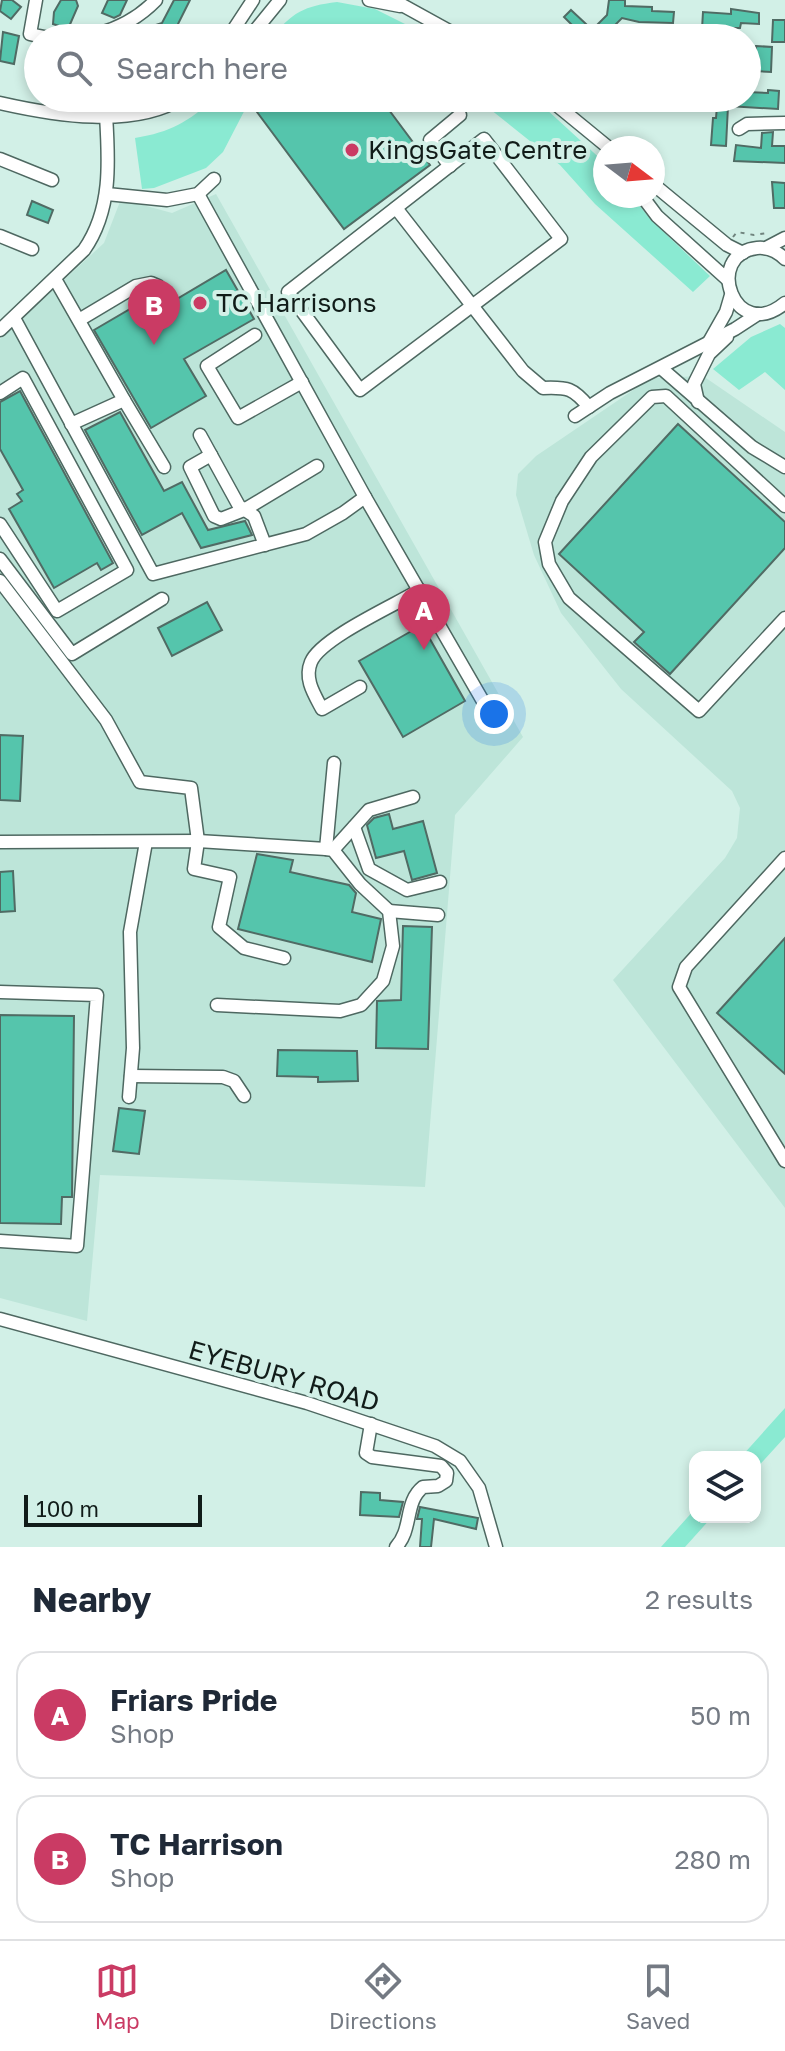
<!DOCTYPE html>
<html lang="en">
<head>
<meta charset="utf-8">
<style>
	body { margin:0; font-family:"Golos Text",sans-serif; background:#f2f2f3; color:#1f2937 }
	.controls { position:absolute; right:24px; bottom:24px; display:grid; overflow:hidden; border-radius:16px; box-shadow:0 4px 12px #0003 }
	.controls button { width:72px; height:72px; display:grid; place-items:center; padding:0; border:0; border-bottom:2px solid #e0e1e3; background:#fff; color:#1f2937; font:40px sans-serif }
	.compass { position:absolute; left:593px; top:136px; width:72px; height:72px; border-radius:50%; background:#fff; box-shadow:0 4px 12px #0003; rotate:106deg }
	.scale { position:absolute; left:24px; bottom:20px; width:178px; box-sizing:border-box; padding-left:8px; border:4px solid #111c19; border-top:0; font-size:22px; line-height:28px; white-space:nowrap; color:#111c19; -webkit-text-stroke:6px #d2f0e7; paint-order:stroke }
	.you { position:absolute; left:494px; top:714px; width:28px; height:28px; margin:-20px; border:6px solid #fff; border-radius:50%; background:#1a73e8; box-shadow:0 0 0 12px #1a73e833 }
	.badge { display:grid; place-items:center; width:52px; height:52px; border-radius:50%; background:#ca3b64; color:#fff; font-size:26px; font-weight:700 }
	.pin { position:absolute; translate:-50% -66px; filter:drop-shadow(0 2px 4px #0008) }
	.pin::after { content:''; position:absolute; top:42px; width:28px; height:24px; background:inherit; clip-path:polygon(0 0,100% 0,50% 100%) }
	.list { margin:0; padding:0; list-style:none }
	h2 { display:flex; justify-content:space-between; align-items:center; height:104px; margin:0; padding:0 32px; font-size:34px }
	h2 small { font-size:26px; font-weight:400; color:#747a83 }
	.list li { display:grid; grid-template-columns:52px 1fr auto; gap:24px; align-items:center; box-sizing:border-box; height:128px; margin:0 16px 16px; padding:0 16px; border:2px solid #e0e1e3; border-radius:24px }
	.list b { display:block; font-size:30px; white-space:nowrap }
	.list p { margin:0; font-size:26px; white-space:nowrap; color:#747a83 }
	.list em { font-size:26px; font-style:normal; color:#747a83 }
	.icon { flex:none; width:44px; height:44px; fill:none; stroke:currentColor; stroke-width:2; stroke-linecap:round; stroke-linejoin:round }
	.map { position:relative; flex:none; width:785px; height:1547px; overflow:hidden }
	.search { position:absolute; background:#fff; box-shadow:0 4px 12px #0003; left:24px; right:24px; top:24px; height:88px; display:flex; align-items:center; gap:20px; box-sizing:border-box; padding:0 28px; border-radius:44px; color:#747a83; font-size:30px }
	.sheet { height:392px; background:#fff }
	nav { display:flex; justify-content:space-around; align-items:center; box-sizing:border-box; height:112px; border-top:2px solid #e0e1e3; background:#fff; font-size:22px; color:#747a83 }
	nav a { display:grid; justify-items:center; gap:4px }
	nav .on { color:#ca3b64 }
	.map>svg:first-child { display:block }
</style>
</head>
<body>
<div class="map">
<svg width="785" height="1547" viewBox="0 0 785 1547">
	<rect width="100%" height="100%" fill="#d2f0e7"/>
	<g fill="#bde5d9">
		<path d="M216,194L523,737L455,815L425,1187L100,1175L87,1321L0,1298V339L104,243L121,199L172,213Z"/>
		<path d="M703,376L785,432V1208L613,980L725,858L737,838L740,808L732,791L621,689L561,613L534,555L516,495L518,474L536,456L651,378Z"/>
	</g>
	<g fill="#8aead2">
		<path d="M337,2L375,9L433,38H358L331,30L300,35L296,38H271C293,12 304,6 337,2Z"/>
		<path d="M215,98H251L223,152L206,168L154,188L142,189L135,138C171,132 188,122 215,98Z"/>
		<path d="M476,98H531L545,108L605,163V196H632L650,219L710,276L693,292L595,204L560,165Z"/>
		<path d="M780,324L785,328V390L765,372L739,390L713,369L751,337Z"/>
		<path d="M785,1408V1437L755,1470V1457H741Z"/>
		<path d="M695,1509V1517H712L685,1547H661Z"/>
	</g>
	<g fill="#55c5ac" stroke="#506b64" stroke-width="2">
		<path d="M2,0H12L21,7L11,19L0,11Z"/>
		<path d="M61,0H76L78,6L68,29L53,24L54,12Z"/>
		<path d="M108,0H127L120,15L114,18L102,13Z"/>
		<path d="M174,0H190L171,38H133L132,36L145,32L140,30L162,23Z"/>
		<path d="M609,0H625V6L652,7V11L674,12L673,23L639,22L622,18L609,31L606,38H584L607,15Z"/>
		<path d="M731,9L759,13V24L741,23L740,28H728L727,30L702,29L703,12L731,14Z"/>
		<path d="M571,10L586,24L578,31L564,17Z"/>
		<path d="M773,20H785V42H772Z"/>
		<path d="M3,32L19,36L14,64L0,61Z"/>
		<path d="M756,46L772,47L771,72L754,71Z"/>
		<path d="M768,90L779,91L778,109L728,106L726,146L711,145L713,118H716L717,106H714V98H747V92L768,93Z"/>
		<path d="M276,98H380L430,165L344,229L257,112Z"/>
		<path d="M773,132L772,146H785V163L734,161L736,145L761,148L762,133Z"/>
		<path d="M772,182L785,183V208H774Z"/>
		<path d="M32,201L53,210L48,223L27,215Z"/>
		<path d="M226,270L254,319L184,359L206,396L151,428L94,330L149,298L156,311L162,307L172,309L177,299Z"/>
		<path d="M20,391L113,563L101,570L97,563L54,588L9,509L22,501L17,494L23,490L0,449V402Z"/>
		<path d="M120,412L164,491L182,482L208,530L245,521L252,535L201,548L182,513L142,535L85,430Z"/>
		<path d="M678,424L785,522V548L670,674L634,642L644,632L559,554Z"/>
		<path d="M207,602L222,630L172,656L158,628Z"/>
		<path d="M422,625L465,701L403,737L359,661Z"/>
		<path d="M0,735L23,736L20,801L0,800Z"/>
		<path d="M389,814L393,829L423,821L437,873L412,880L404,851L376,858L367,825L374,818Z"/>
		<path d="M257,854L293,860L290,872L349,885L356,893L352,912L381,919L372,962L238,929Z"/>
		<path d="M13,871L15,911L0,912V872Z"/>
		<path d="M403,926L432,927L428,1049L376,1048L377,1001L401,1000Z"/>
		<path d="M785,938V1074L717,1013Z"/>
		<path d="M0,1015L74,1016L72,1197H62L61,1224L0,1223Z"/>
		<path d="M278,1050L357,1051L358,1081L318,1082V1077L277,1076Z"/>
		<path d="M119,1108L145,1111L139,1154L113,1151Z"/>
		<path d="M361,1492L380,1493V1500L403,1502L399,1517L360,1515Z"/>
		<path d="M420,1507L478,1518L476,1529L434,1519L431,1547H420L422,1519H417Z"/>
	</g>
	<g fill="none" stroke-linecap="round" stroke-linejoin="round">
		<defs>
			<g id="minor">
				<path d="M36,0L30,34C74,46 124,33 156,0"/>
				<path d="M369,0L400,6"/>
				<path d="M393,0L462,38"/>
				<path d="M228,38L253,0"/>
				<path d="M249,38L280,0"/>
				<path d="M548,98L609,148"/>
				<path d="M0,103C53,115 134,129 182,98"/>
				<path d="M106,115L122,104L148,98"/>
				<path d="M739,129L747,124L785,123"/>
				<path d="M484,139L561,239L360,390L288,292Z"/>
				<path d="M0,159L52,180"/>
				<path d="M450,166L430,140L460,115"/>
				<path d="M653,184L727,245L743,253"/>
				<path d="M107,194L167,200L198,194L214,179"/>
				<path d="M198,194L365,497L484,703"/>
				<path d="M642,196L657,216L728,280"/>
				<path d="M396,208L523,371L543,388C568,387 573,388 589,407"/>
				<path d="M0,236L32,249"/>
				<path d="M766,248L785,238"/>
				<path d="M785,259C777,251 768,247 757,248C703,254 734,345 785,303"/>
				<path d="M55,279L124,400L71,424"/>
				<path d="M14,318L153,574L306,534L343,513L365,497"/>
				<path d="M79,320L136,286L151,283L158,286L168,301"/>
				<path d="M0,330L84,250C112,210 109,162 106,115"/>
				<path d="M255,335L207,366L238,418L302,382"/>
				<path d="M709,342L726,312L731,295"/>
				<path d="M661,368L752,447L785,467"/>
				<path d="M0,393L23,378L127,570L57,611L0,524"/>
				<path d="M124,400L164,467"/>
				<path d="M698,402L694,384L709,354L727,337"/>
				<path d="M575,416L610,393L735,329L758,314"/>
				<path d="M200,435L239,506L254,516L265,545"/>
				<path d="M211,455L190,467L214,516L221,519L244,510L317,466"/>
				<path d="M785,506L666,396L652,397L591,457L562,501L545,542L549,564L569,598L699,711L785,618"/>
				<path d="M0,559L72,654L162,599"/>
				<path d="M0,581L106,720L140,782L191,788L198,841L194,869L230,877L219,927L244,948L284,958"/>
				<path d="M360,687L322,709C314,694 304,679 311,662C321,638 395,605 420,590"/>
				<path d="M354,827L369,869L407,890L440,882"/>
				<path d="M0,842L198,841L326,849L333,850L360,884L389,911L393,946L383,981L361,1005L340,1011L217,1005"/>
				<path d="M326,849L334,763"/>
				<path d="M333,850L369,810L413,797"/>
				<path d="M785,858L686,967L679,987L785,1161"/>
				<path d="M389,911L438,915"/>
				<path d="M0,992L97,995L77,1246L0,1241"/>
				<path d="M131,1076L223,1077L234,1081L244,1096"/>
				<path d="M129,1097L133,1048L130,932L146,842"/>
				<path d="M0,1319L307,1403L435,1446L460,1461L479,1488L496,1547"/>
				<path d="M371,1424L366,1453L372,1457L441,1466L447,1473L446,1481L438,1486L423,1487C404,1502 413,1529 396,1547"/>
			</g>
		</defs>
		<use href="#minor" stroke="#4e6861" stroke-width="15"/>
		<path stroke="#70847e" stroke-width="2" stroke-dasharray="4 6" stroke-linecap="butt" d="M733,237L737,232L754,235L768,233"/>
		<use href="#minor" stroke="#fff" stroke-width="12"/>
	</g>
	<g fill="#ca3b64" stroke="#d2f0e7" stroke-width="3">
		<circle cx="352" cy="150" r="8"/>
		<circle cx="200" cy="303" r="8"/>
	</g>
	<g text-anchor="middle" stroke-width="8" stroke-linejoin="round" paint-order="stroke">
		<g font-size="26" fill="#111c19" stroke="#d2f0e7" text-anchor="start">
			<text x="368" y="159">KingsGate Centre</text>
			<text x="216" y="312">TC Harrisons</text>
		</g>
		<g font-size="26" fill="#111c19" stroke="#d2f0e7">
			<text transform="translate(284 1376) rotate(16)" y="9">EYEBURY ROAD</text>
		</g>
	</g>
</svg>
<div class="controls">
<button><svg class="icon" aria-label="layers" viewBox="0 0 24 24"><path d="M12 4l9 5-9 5-9-5zM3 14l9 5 9-5"/></svg></button>
</div>
<svg class="compass" viewBox="-18 -18 36 36"><path d="M0-13l5 13h-10z" fill="#e53935"/><path d="M0 13l5-13h-10z" fill="#747a83"/></svg>
<div class="scale">100 m</div>
<div class="you"></div>
<div class="pin badge" style="left:424px;top:650px">A</div>
<div class="pin badge" style="left:154px;top:345px">B</div>
<div class="search"><svg class="icon" aria-label="search" viewBox="0 0 24 24"><circle cx="10" cy="10" r="6"/><path d="M15 15l6 6"/></svg>Search here</div>
</div>
<section class="sheet">
<h2>Nearby<small>2 results</small></h2>
<ul class="list">
<li><span class="badge">A</span><div><b>Friars Pride</b><p>Shop</p></div><em>50 m</em></li>
<li><span class="badge">B</span><div><b>TC Harrison</b><p>Shop</p></div><em>280 m</em></li>
</ul>
</section>
<nav>
<a class="on"><svg class="icon" aria-label="map" viewBox="0 0 24 24"><path d="M3 6l6-2 6 2 6-2v14l-6 2-6-2-6 2zM9 4v14M15 6v14"/></svg>Map</a>
<a><svg class="icon" aria-label="directions" viewBox="0 0 24 24"><path d="M12 3l9 9-9 9-9-9zM9 14v-3h6M13 9l2 2-2 2"/></svg>Directions</a>
<a><svg class="icon" aria-label="saved" viewBox="0 0 24 24"><path d="M7 4h10v16l-5-4-5 4z"/></svg>Saved</a>
</nav>
</body>
</html>
